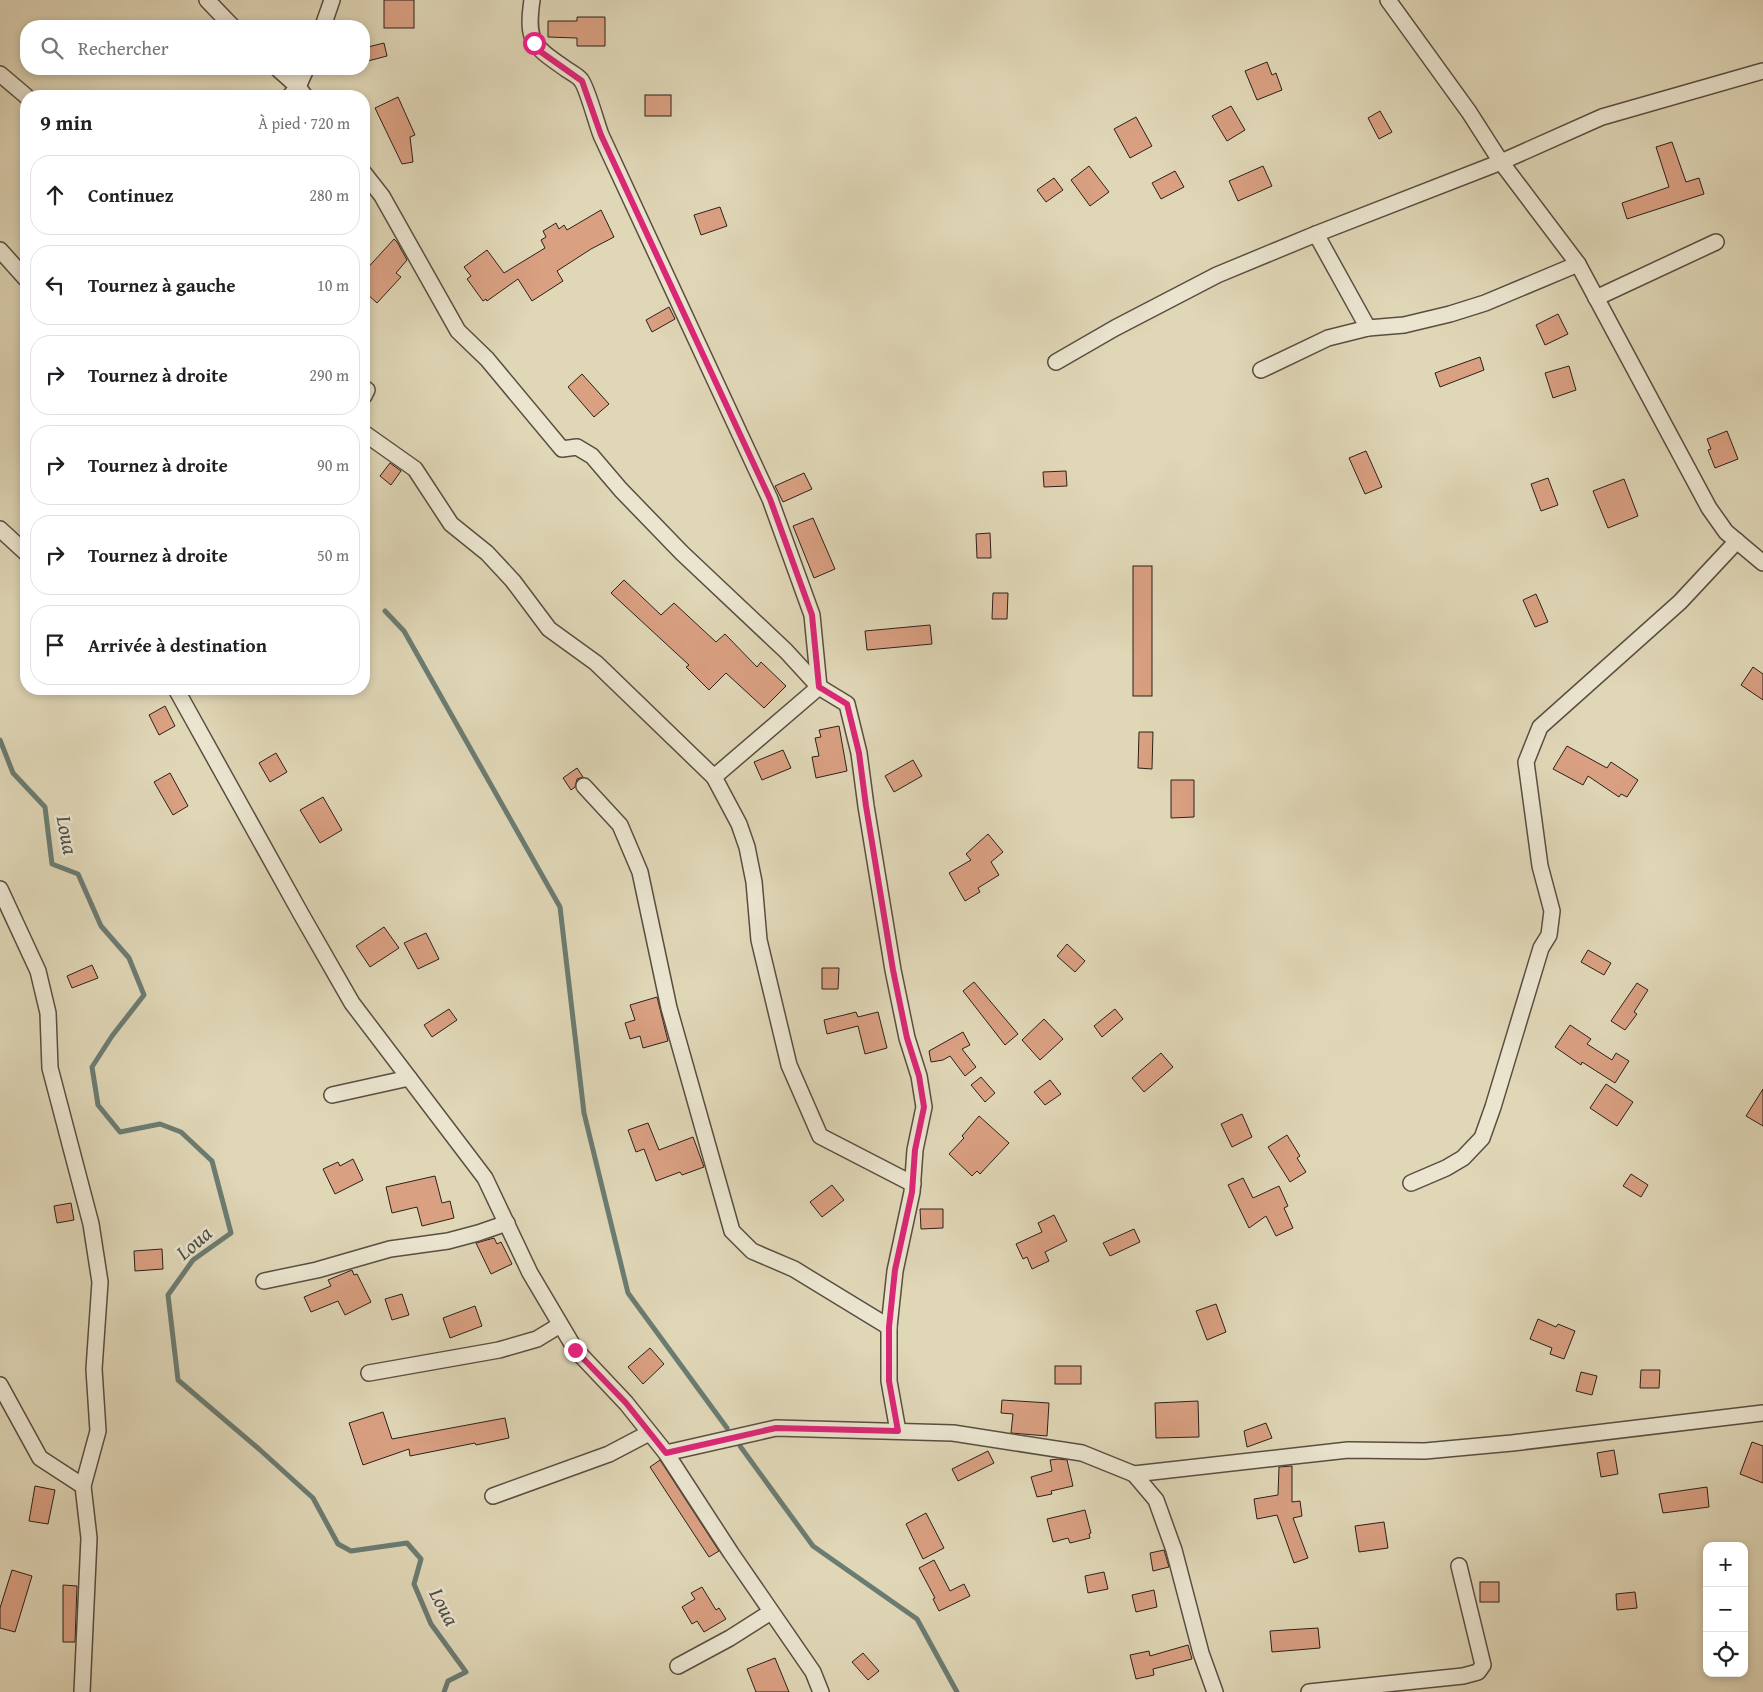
<!DOCTYPE html>
<html lang="fr">
<head>
<meta charset="utf-8">
<style>
	body { margin:0; font-family:"Gentium Book Plus",serif; background:#f6f6f6; color:#202124 }
	.controls { position:absolute; right:15px; bottom:15px; display:grid; overflow:hidden; border-radius:10px; box-shadow:0 2px 8px #0003 }
	.controls button { width:45px; height:45px; display:grid; place-items:center; padding:0; border:0; border-bottom:1px solid #e0e0e0; background:#fff; color:#202124; font:25px sans-serif }
	.stop { position:absolute; width:15px; height:15px; margin:-11px; border:4px solid #db2777; border-radius:50%; background:#fff }
	.stop.end { background:#db2777; border-color:#fff; box-shadow:0 1px 5px #0008 }
	.list { margin:0; padding:0; list-style:none }
	h2 { display:flex; justify-content:space-between; align-items:center; height:65px; margin:0; padding:0 20px; font-size:21px }
	h2 small { font-size:16px; font-weight:400; color:#757577 }
	.list li { display:grid; grid-template-columns:32px 1fr auto; gap:15px; align-items:center; box-sizing:border-box; height:80px; margin:0 10px 10px; padding:0 10px; border:1px solid #e0e0e0; border-radius:20px }
	.list b { display:block; font-size:19px; white-space:nowrap }
	.list em { font-size:16px; font-style:normal; color:#757577 }
	.icon { flex:none; width:28px; height:28px; fill:none; stroke:currentColor; stroke-width:2; stroke-linecap:round; stroke-linejoin:round }
	.map { position:relative; flex:none; width:1763px; height:1692px; overflow:hidden }
	.search { position:absolute; background:#fff; box-shadow:0 2px 8px #0003; left:20px; top:20px; width:350px; height:55px; display:flex; align-items:center; gap:12px; box-sizing:border-box; padding:0 18px; border-radius:20px; color:#757577; font-size:19px }
	.panel { position:absolute; background:#fff; box-shadow:0 2px 8px #0003; left:20px; top:90px; width:350px; height:605px; border-radius:20px }
	.map>svg:first-child { display:block }
</style>
</head>
<body>
<div class="map">
<svg width="1763" height="1692" viewBox="0 0 1763 1692">
	<rect width="100%" height="100%" fill="#e0d7b7"/>
	<filter id="stains"><feTurbulence type="fractalNoise" baseFrequency=".004" numOctaves="4"/><feColorMatrix values="0 0 0 0 .2 0 0 0 0 .09 0 0 0 0 .02 0 0 0 .5 -.17"/></filter>
	<radialGradient id="worn" r=".72"><stop offset=".6" stop-color="#630" stop-opacity="0"/><stop offset="1" stop-color="#630" stop-opacity=".3"/></radialGradient>
	<g fill="none" stroke-linecap="round" stroke-linejoin="round">
		<g stroke="#6b7c72" stroke-width="5">
			<path d="M385,611L404,631L560,907L584,1113L628,1293L727,1428"/>
			<path d="M0,740L13,773L45,807L52,864L78,874L101,926L129,958L144,995L112,1036L92,1067L98,1105L120,1132L160,1124L181,1132L212,1161L231,1233L193,1260L168,1295L178,1380L259,1449L313,1498L338,1544L351,1551L407,1543L421,1559L414,1584L431,1624L466,1672L448,1681L444,1692"/>
			<path d="M740,1446L813,1546L917,1619L957,1692"/>
		</g>
	</g>
	<g fill="#d9a082" stroke="#2d201a">
		<rect x="384" y="0" width="30" height="28"/>
		<path d="M577,17H605V46H577V38L548,37V21H577Z"/>
		<path d="M384,43L387,56L364,62V48Z"/>
		<path d="M1267,62L1272,75L1276,73L1282,90L1257,100L1245,71Z"/>
		<rect x="645" y="95" width="26" height="21"/>
		<path d="M398,97L415,135L410,137L413,162L402,164L375,108Z"/>
		<path d="M1231,106L1245,130L1227,141L1212,116Z"/>
		<path d="M1380,111L1392,132L1379,139L1368,118Z"/>
		<path d="M1136,117L1152,146L1130,158L1114,129Z"/>
		<path d="M1672,142L1686,182L1699,178L1704,194L1627,219L1622,203L1669,187L1656,147Z"/>
		<path d="M1089,166L1109,192L1090,206L1071,180Z"/>
		<path d="M1263,166L1272,186L1238,201L1229,181Z"/>
		<path d="M1175,171L1184,187L1161,199L1152,183Z"/>
		<path d="M1054,178L1063,190L1046,202L1037,190Z"/>
		<path d="M720,207L727,226L701,235L694,215Z"/>
		<path d="M601,210L614,237L591,249L557,271L563,281L532,301L518,279L487,301L486,299L483,301L467,279L471,276L464,267L487,250L504,273L545,248L541,240L546,237L543,231L556,223L559,229L564,225L567,230Z"/>
		<path d="M394,239L397,242L407,260L396,273L401,277L377,303L364,291V272Z"/>
		<path d="M669,307L675,319L652,332L646,320Z"/>
		<path d="M1558,314L1568,334L1545,345L1536,325Z"/>
		<path d="M1480,357L1484,370L1440,387L1435,373Z"/>
		<path d="M1569,366L1576,390L1553,398L1545,373Z"/>
		<path d="M582,374L609,404L594,417L568,387Z"/>
		<path d="M1727,431L1738,459L1715,468L1708,450L1711,449L1707,439Z"/>
		<path d="M1366,451L1382,487L1365,494L1349,458Z"/>
		<path d="M390,463L401,471L391,485L380,476Z"/>
		<path d="M1066,471L1067,486L1044,487L1043,472Z"/>
		<path d="M804,473L812,489L783,502L775,486Z"/>
		<path d="M1548,478L1558,505L1541,511L1531,484Z"/>
		<path d="M1624,479L1638,516L1608,528L1593,491Z"/>
		<path d="M813,518L835,569L814,578L793,526Z"/>
		<path d="M990,533L991,558H977L976,534Z"/>
		<rect x="1133" y="566" width="19" height="130"/>
		<path d="M624,580L661,615L674,603L716,642L725,634L757,667L761,662L786,686L764,708L726,673L709,690L686,667L689,665L611,593Z"/>
		<path d="M993,593H1008L1007,619H992Z"/>
		<path d="M1536,594L1548,622L1535,627L1523,600Z"/>
		<path d="M930,625L932,644L867,650L865,631Z"/>
		<path d="M1753,667L1763,674V700L1741,685Z"/>
		<path d="M165,706L175,726L159,735L149,715Z"/>
		<path d="M839,726L847,771L816,778L812,757L819,756L815,738L821,737L819,730Z"/>
		<path d="M1139,732H1153L1152,769L1138,768Z"/>
		<path d="M1567,746L1607,768L1611,762L1638,780L1627,797L1621,794L1619,797L1588,776L1583,785L1553,769Z"/>
		<path d="M783,750L791,768L762,780L754,762Z"/>
		<path d="M276,753L287,772L270,782L259,763Z"/>
		<path d="M913,760L922,776L894,792L885,776Z"/>
		<path d="M577,768L583,777L577,779L575,787L571,790L563,778Z"/>
		<path d="M170,773L188,806L173,815L154,782Z"/>
		<path d="M1171,780H1194V817L1171,818Z"/>
		<path d="M323,797L342,830L320,843L300,810Z"/>
		<path d="M988,834L1003,852L991,862L999,875L978,888L980,892L965,901L949,873L971,860L966,854Z"/>
		<path d="M384,927L399,948L370,967L356,946Z"/>
		<path d="M426,933L439,959L418,969L404,943Z"/>
		<path d="M1067,944L1085,961L1075,972L1057,956Z"/>
		<path d="M1588,950L1611,963L1604,975L1581,962Z"/>
		<path d="M92,965L98,978L72,988L67,976Z"/>
		<path d="M822,968H839L838,989H822Z"/>
		<path d="M974,982L1018,1034L1005,1045L963,991Z"/>
		<path d="M1637,983L1648,990L1634,1012L1637,1014L1625,1030L1611,1021Z"/>
		<path d="M657,997L668,1041L643,1048L640,1036L630,1039L625,1023L635,1020L630,1005Z"/>
		<path d="M449,1009L457,1020L432,1037L424,1025Z"/>
		<path d="M1115,1009L1123,1019L1102,1037L1094,1026Z"/>
		<path d="M856,1012L858,1017L878,1012L887,1048L865,1054L858,1026L827,1034L824,1020Z"/>
		<path d="M1044,1019L1063,1039L1040,1060L1022,1040Z"/>
		<path d="M1570,1025L1591,1039L1587,1044L1612,1060L1616,1053L1629,1061L1615,1083L1582,1062L1581,1065L1555,1047Z"/>
		<path d="M963,1032L970,1045L962,1049L976,1067L965,1076L950,1056L943,1060L931,1062L929,1051Z"/>
		<path d="M1161,1053L1173,1067L1144,1092L1132,1078Z"/>
		<path d="M981,1077L995,1093L985,1102L971,1085Z"/>
		<path d="M1050,1080L1061,1094L1045,1105L1034,1092Z"/>
		<path d="M1606,1084L1633,1102L1617,1126L1590,1108Z"/>
		<path d="M1763,1089V1126L1746,1116Z"/>
		<path d="M1242,1114L1252,1137L1232,1147L1221,1124Z"/>
		<path d="M979,1116L1009,1143L980,1174L977,1171L972,1176L949,1154L964,1138L962,1136Z"/>
		<path d="M648,1123L659,1150L693,1137L704,1167L682,1175L680,1172L656,1181L644,1149L636,1152L628,1130Z"/>
		<path d="M1287,1135L1300,1156L1297,1158L1306,1172L1290,1182L1268,1147Z"/>
		<path d="M353,1159L363,1180L335,1194L323,1169L338,1162L340,1166Z"/>
		<path d="M1631,1174L1648,1185L1641,1197L1623,1186Z"/>
		<path d="M435,1176L442,1203L450,1201L454,1218L422,1226L417,1207L392,1213L386,1187Z"/>
		<path d="M1243,1178L1253,1198L1279,1186L1288,1206L1284,1208L1293,1228L1276,1236L1266,1216L1249,1228L1228,1185Z"/>
		<path d="M832,1185L844,1200L822,1217L810,1202Z"/>
		<path d="M71,1203L74,1220L57,1223L54,1206Z"/>
		<path d="M920,1209H943V1228L921,1229Z"/>
		<path d="M1054,1215L1067,1241L1045,1252L1049,1261L1032,1269L1027,1257L1023,1259L1016,1244L1042,1232L1038,1223Z"/>
		<path d="M1134,1229L1140,1242L1110,1256L1103,1243Z"/>
		<path d="M494,1238L497,1244L501,1242L512,1264L491,1274L476,1243Z"/>
		<path d="M162,1249L163,1269L135,1271L134,1251Z"/>
		<path d="M352,1270L354,1275L357,1274L371,1302L345,1315L338,1301L311,1312L304,1297L331,1286L328,1280Z"/>
		<path d="M402,1294L409,1315L392,1320L385,1299Z"/>
		<path d="M1216,1304L1226,1332L1207,1340L1196,1311Z"/>
		<path d="M475,1306L482,1326L450,1338L443,1318Z"/>
		<path d="M1538,1319L1556,1327L1558,1324L1575,1331L1564,1359L1550,1354L1552,1348L1530,1339Z"/>
		<path d="M650,1348L664,1364L643,1384L628,1367Z"/>
		<rect x="1055" y="1366" width="26" height="18"/>
		<path d="M1641,1370H1660L1659,1388H1640Z"/>
		<path d="M1581,1372L1597,1376L1592,1395L1576,1391Z"/>
		<path d="M1002,1400L1049,1403L1047,1436L1011,1433L1013,1414L1001,1413Z"/>
		<path d="M1198,1401L1199,1437L1156,1438L1155,1403Z"/>
		<path d="M383,1412L392,1439L505,1418L509,1438L476,1445L475,1443L410,1456L409,1449L363,1465L349,1423Z"/>
		<path d="M1266,1423L1272,1438L1247,1447L1244,1431Z"/>
		<path d="M1752,1442L1763,1446V1483L1740,1474Z"/>
		<path d="M1614,1450L1618,1474L1601,1477L1597,1453Z"/>
		<path d="M988,1451L994,1463L958,1481L952,1469Z"/>
		<path d="M1058,1459L1067,1460L1073,1486L1051,1491L1052,1494L1037,1497L1031,1477L1052,1471L1050,1460Z"/>
		<path d="M660,1460L719,1551L709,1557L650,1467Z"/>
		<path d="M1292,1466V1502L1300,1501L1302,1516L1293,1518L1308,1558L1294,1563L1277,1515L1257,1519L1254,1499L1278,1495L1279,1467Z"/>
		<path d="M35,1486L55,1490L48,1524L29,1521Z"/>
		<path d="M1707,1487L1709,1507L1663,1513L1659,1494Z"/>
		<path d="M1085,1510L1091,1533L1089,1534L1090,1538L1070,1543L1068,1538L1053,1542L1047,1519Z"/>
		<path d="M926,1513L944,1548L923,1559L906,1524Z"/>
		<path d="M1384,1522L1388,1548L1359,1552L1355,1526Z"/>
		<path d="M1164,1550L1169,1567L1153,1571L1150,1553Z"/>
		<path d="M934,1560L950,1591L964,1584L970,1596L939,1611L933,1599L935,1598L919,1568Z"/>
		<path d="M12,1570L32,1576L15,1632L0,1628V1608Z"/>
		<path d="M1104,1572L1108,1589L1088,1593L1085,1576Z"/>
		<rect x="1480" y="1582" width="19" height="20"/>
		<path d="M63,1585L77,1586L75,1642H63Z"/>
		<path d="M702,1587L716,1610L719,1608L726,1619L704,1632L697,1621L692,1624L682,1607L695,1599L691,1593Z"/>
		<path d="M1154,1590L1157,1607L1136,1612L1132,1595Z"/>
		<path d="M1635,1592L1637,1608L1617,1610L1616,1594Z"/>
		<path d="M1318,1628L1320,1648L1272,1652L1270,1631Z"/>
		<path d="M1188,1645L1192,1659L1153,1669L1154,1675L1136,1679L1130,1655L1149,1651L1150,1656Z"/>
		<path d="M863,1653L879,1671L868,1680L852,1662Z"/>
		<path d="M775,1658L789,1692H756L747,1669Z"/>
	</g>
	<g fill="none" stroke-linecap="round" stroke-linejoin="round">
		<defs>
			<g id="street">
				<path d="M207,0L232,26"/>
				<path d="M532,0C526,42 533,46 566,69C570,72 578,76 581,80C587,87 597,125 601,135L770,499L812,615L819,687"/>
				<path d="M1388,0L1469,112L1501,162L1578,264L1709,508L1726,532L1763,563"/>
				<path d="M323,26L332,0"/>
				<path d="M278,69L298,87L305,96"/>
				<path d="M0,74L26,96"/>
				<path d="M290,96L298,87L306,69"/>
				<path d="M364,173L382,196L458,331L487,359L562,449L577,447L592,456L621,490L682,553L786,651L819,687L847,704L859,753L866,806L893,970L907,1038L919,1076L924,1107L915,1150L912,1192L895,1271L889,1327V1381L898,1431"/>
				<path d="M1316,234L1368,328"/>
				<path d="M0,250L26,279"/>
				<path d="M1596,298L1716,242"/>
				<path d="M1056,362L1115,328L1217,275L1316,234L1501,162L1602,117L1763,71"/>
				<path d="M1261,370L1328,338L1368,328L1404,325L1450,314L1485,303L1578,264"/>
				<path d="M364,388L367,390L364,396"/>
				<path d="M364,433L415,469L451,524L487,553L513,581L549,629L596,663L714,777"/>
				<path d="M0,529L26,553"/>
				<path d="M819,687L714,777L739,824L747,847L754,882L759,940L789,1065L820,1136L913,1184"/>
				<path d="M176,689L301,914L352,1003L485,1178L530,1273L575,1349L626,1403L666,1453L731,1553L813,1672L821,1692"/>
				<path d="M584,786L620,825L640,872L669,1008L732,1231L752,1251L794,1269L889,1327"/>
				<path d="M0,889L38,971L48,1013L50,1068L91,1224L100,1282L94,1369L98,1431L83,1486L89,1538L82,1692"/>
				<path d="M332,1095L409,1078"/>
				<path d="M1411,1183L1446,1168L1463,1158L1482,1138L1493,1107L1541,948L1549,935L1552,911L1540,866L1526,762L1540,727L1680,602L1737,541"/>
				<path d="M264,1281L317,1270L390,1249L448,1241L478,1233L507,1223"/>
				<path d="M369,1373L499,1350L537,1339L560,1325"/>
				<path d="M0,1385L40,1458L83,1486"/>
				<path d="M666,1453L776,1428L953,1433L1082,1453L1134,1474L1348,1450L1425,1451L1512,1443L1763,1413"/>
				<path d="M1134,1474L1156,1500L1174,1550L1201,1653L1215,1692"/>
				<path d="M493,1496L609,1454L649,1433"/>
				<path d="M678,1666L730,1638L771,1612"/>
				<path d="M1309,1692L1463,1676L1478,1672L1483,1665L1459,1566"/>
			</g>
		</defs>
		<use href="#street" stroke="#5a4e41" stroke-width="18"/>
		<use href="#street" stroke="#ebe5d0" stroke-width="15"/>
	</g>
	<g fill="none" stroke-linecap="round" stroke-linejoin="round">
		<path stroke="#db2777" stroke-width="6" d="M534,43L541,52L582,81L601,135L770,499L812,615L819,687L847,704L859,753L866,806L893,970L907,1038L919,1076L924,1107L915,1150L912,1192L895,1270L889,1327V1381L898,1431L776,1428L666,1453L626,1403L575,1350"/>
	</g>
	<g text-anchor="middle" stroke-width="5" stroke-linejoin="round" paint-order="stroke">
		<g font-size="21" font-style="italic" fill="#4c4e46" stroke="#ebe5d0">
			<text transform="translate(67 835) rotate(79)" y="7">Loua</text>
			<text transform="translate(194 1243) rotate(-41)" y="7">Loua</text>
			<text transform="translate(444 1607) rotate(62)" y="7">Loua</text>
		</g>
	</g>
	<rect width="100%" height="100%" filter="url(#stains)"/>
	<rect width="100%" height="100%" fill="url(#worn)"/>
</svg>
<div class="controls">
<button>+</button>
<button>−</button>
<button><svg class="icon" aria-label="locate" viewBox="0 0 24 24"><circle cx="12" cy="12" r="6"/><path d="M12 2v4M12 18v4M2 12h4M18 12h4"/></svg></button>
</div>
<div class="stop" style="left:534px;top:43px"></div>
<div class="stop end" style="left:575px;top:1350px"></div>
<div class="search"><svg class="icon" aria-label="search" viewBox="0 0 24 24"><circle cx="10" cy="10" r="6"/><path d="M15 15l6 6"/></svg>Rechercher</div>
<section class="panel">
<h2>9 min<small>À pied · 720 m</small></h2>
<ul class="list">
<li><svg class="icon" aria-label="ahead" viewBox="0 0 24 24"><path d="M12 20V5M6 11l6-6 6 6"/></svg><div><b>Continuez</b></div><em>280 m</em></li>
<li><svg class="icon" aria-label="left" viewBox="0 0 24 24"><path d="M17 20v-9H6M10 6l-5 5 5 5"/></svg><div><b>Tournez à gauche</b></div><em>10 m</em></li>
<li><svg class="icon" aria-label="right" viewBox="0 0 24 24"><path d="M7 20v-9h11M14 6l5 5-5 5"/></svg><div><b>Tournez à droite</b></div><em>290 m</em></li>
<li><svg class="icon" aria-label="right" viewBox="0 0 24 24"><path d="M7 20v-9h11M14 6l5 5-5 5"/></svg><div><b>Tournez à droite</b></div><em>90 m</em></li>
<li><svg class="icon" aria-label="right" viewBox="0 0 24 24"><path d="M7 20v-9h11M14 6l5 5-5 5"/></svg><div><b>Tournez à droite</b></div><em>50 m</em></li>
<li><svg class="icon" aria-label="arrive" viewBox="0 0 24 24"><path d="M6 21V4h12l-3 4 3 4H6"/></svg><div><b>Arrivée à destination</b></div></li>
</ul>
</section>
</div>
</body>
</html>
